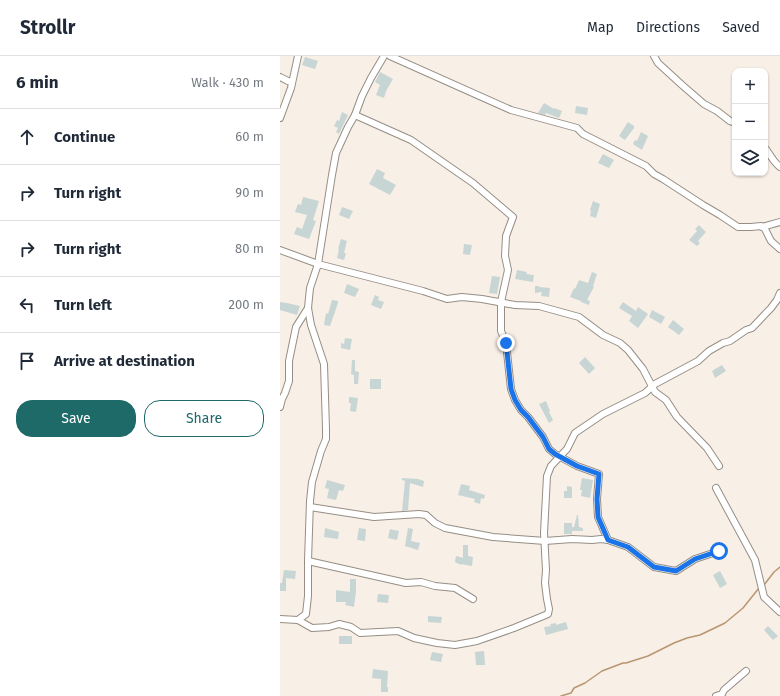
<!DOCTYPE html>
<html lang="en">
<head>
<meta charset="utf-8">
<style>
	body { margin:0; font-family:"Fira Sans",sans-serif; background:#f6f6f7; color:#1f2937 }
	.controls { position:absolute; right:12px; top:12px; display:grid; overflow:hidden; border-radius:8px; box-shadow:0 1px 3px #0004 }
	.controls button { width:36px; height:36px; display:grid; place-items:center; padding:0; border:0; border-bottom:1px solid #e0e1e3; background:#fff; color:#1f2937; font:20px sans-serif }
	.stop { position:absolute; width:12px; height:12px; margin:-9px; border:3px solid #1a73e8; border-radius:50%; background:#fff }
	.stop.end { background:#1a73e8; border-color:#fff; box-shadow:0 1px 4px #0008 }
	.list { margin:0; padding:0; list-style:none }
	h2 { display:flex; justify-content:space-between; align-items:center; height:52px; margin:0; padding:0 16px; font-size:17px }
	h2 small { font-size:13px; font-weight:400; color:#747a83 }
	.list li { display:grid; grid-template-columns:26px 1fr auto; gap:12px; align-items:center; box-sizing:border-box; height:56px; padding:0 16px; border-top:1px solid #e0e1e3 }
	.list b { display:block; font-size:15px; white-space:nowrap }
	.list em { font-size:13px; font-style:normal; color:#747a83 }
	.actions { display:flex; gap:8px; padding:12px 16px }
	.actions a { flex:1; padding:9px 0; border:1px solid #1d6a69; border-radius:16px; text-align:center; font-size:14px; color:#1d6a69 }
	.actions .main { background:#1d6a69; color:#fff }
	.icon { flex:none; width:22px; height:22px; fill:none; stroke:currentColor; stroke-width:2; stroke-linecap:round; stroke-linejoin:round }
	.map { position:relative; flex:none; width:500px; height:640px; overflow:hidden }
	header { display:flex; align-items:center; gap:24px; box-sizing:border-box; height:56px; padding:0 20px; background:#fff; border-bottom:1px solid #e0e1e3 }
	header strong { font-size:19px }
	nav { display:flex; gap:22px; margin-inline-start:auto; font-size:14px }
	main { display:flex }
	aside { flex:1; background:#fff }
	.map>svg:first-child { display:block }
</style>
</head>
<body>
<header>
<strong>Strollr</strong>
<nav><a>Map</a><a>Directions</a><a>Saved</a></nav>
</header>
<main>
<aside>
<h2>6 min<small>Walk · 430 m</small></h2>
<ul class="list">
<li><svg class="icon" aria-label="ahead" viewBox="0 0 24 24"><path d="M12 20V5M6 11l6-6 6 6"/></svg><div><b>Continue</b></div><em>60 m</em></li>
<li><svg class="icon" aria-label="right" viewBox="0 0 24 24"><path d="M7 20v-9h11M14 6l5 5-5 5"/></svg><div><b>Turn right</b></div><em>90 m</em></li>
<li><svg class="icon" aria-label="right" viewBox="0 0 24 24"><path d="M7 20v-9h11M14 6l5 5-5 5"/></svg><div><b>Turn right</b></div><em>80 m</em></li>
<li><svg class="icon" aria-label="left" viewBox="0 0 24 24"><path d="M17 20v-9H6M10 6l-5 5 5 5"/></svg><div><b>Turn left</b></div><em>200 m</em></li>
<li><svg class="icon" aria-label="arrive" viewBox="0 0 24 24"><path d="M6 21V4h12l-3 4 3 4H6"/></svg><div><b>Arrive at destination</b></div></li>
</ul>
<div class="actions"><a class="main">Save</a><a>Share</a></div>
</aside>
<div class="map">
<svg width="500" height="640" viewBox="0 0 500 640">
	<rect width="100%" height="100%" fill="#f8efe6"/>
	<g fill="none" stroke-linecap="round" stroke-linejoin="round">
		<g stroke="#b99671" stroke-width="1.5">
			<path d="M484,529L494,516L500,511"/>
			<path d="M281,640L291,637L294,632L305,627L322,615L343,607H346L368,600L394,587L407,582L420,579L445,567L463,552L479,532"/>
		</g>
	</g>
	<g fill="#c7d5d5">
		<path d="M25,1L38,5L35,13L22,9Z"/>
		<path d="M100,16L113,23L106,35L104,42L96,39L100,29L95,26Z"/>
		<path d="M264,47L274,53V52L282,55L279,62L266,57L265,59L258,57Z"/>
		<path d="M296,50L308,52L307,59L295,57Z"/>
		<path d="M62,56L68,59L59,78L56,76L58,72L54,70L57,64L59,65Z"/>
		<path d="M348,66L354,70V72L345,84L339,80Z"/>
		<path d="M361,76L368,80L362,94L353,88L355,84L357,85Z"/>
		<path d="M323,98L334,104L329,112L318,107Z"/>
		<path d="M97,113L105,117L103,122L116,129L110,139L89,128Z"/>
		<path d="M23,141L39,145L33,164L36,165L29,183L14,178L17,171L22,173L27,159L15,156L18,148L21,149Z"/>
		<path d="M313,145L320,148L316,162L310,160L311,155L310,154Z"/>
		<path d="M62,151L73,155L69,163L59,159Z"/>
		<path d="M419,169L426,176L418,185L420,187L417,190L409,184L417,175L415,173Z"/>
		<path d="M61,183L67,185L64,197H66L64,204L57,202L59,193H58Z"/>
		<path d="M184,188L192,189L190,199L183,198Z"/>
		<path d="M237,214L247,216L246,218L254,219L253,226L235,223Z"/>
		<path d="M312,216L317,218L313,230L314,231L307,244L310,245L309,249L301,246V245L290,241L294,232L295,233L299,224L308,227Z"/>
		<path d="M212,220L220,221L217,238L209,237Z"/>
		<path d="M67,228L79,233L75,241L64,237Z"/>
		<path d="M255,230H259V231L270,232L269,241L261,240L262,236L255,237Z"/>
		<path d="M95,239L99,241L98,244L104,246L101,253L91,249Z"/>
		<path d="M52,244L58,245V247L50,270L44,269L46,257L48,258Z"/>
		<path d="M0,246L7,247L20,250L17,259L0,254Z"/>
		<path d="M343,246L356,255L358,251L368,258L358,272L349,265L352,260L339,252Z"/>
		<path d="M372,254L385,261L381,268L369,261Z"/>
		<path d="M393,264L404,273L399,279L388,271Z"/>
		<path d="M65,282L72,283L70,294L61,292V287L64,288Z"/>
		<path d="M305,301L315,312L309,318L299,307Z"/>
		<path d="M72,304H75V315L79,316L78,328H74V319L71,318Z"/>
		<path d="M442,309L446,315L435,322L432,315Z"/>
		<rect x="90" y="323" width="11" height="10"/>
		<path d="M69,341L78,342L76,356L70,355L71,347H69Z"/>
		<path d="M266,345L270,355L269,356L273,364L269,367L259,348Z"/>
		<path d="M122,422L138,423L144,425L143,431L130,427L128,454L122,455L125,425L122,424Z"/>
		<path d="M302,422L313,424L310,442L301,440L302,434H300Z"/>
		<path d="M47,424L65,429L63,435L59,434L56,444L47,442L49,433L45,432Z"/>
		<path d="M181,428L190,430L189,434L205,439L204,443L201,442L200,448L194,446L195,443L178,439Z"/>
		<path d="M287,430L292,431V442H284V435H287Z"/>
		<path d="M297,459H298L299,471L303,472V475H292V478H284V467H292V471H294Z"/>
		<path d="M45,472L59,476L58,483L44,481Z"/>
		<path d="M79,472L86,473L85,485L77,484Z"/>
		<path d="M128,472L133,473L131,485L140,487L138,494L125,490Z"/>
		<path d="M110,473L119,475L117,484L108,482Z"/>
		<path d="M183,489H188V500L193,501L192,510L181,508V509L175,506L176,500L183,502Z"/>
		<path d="M4,514L16,515L15,523L6,522V535H0V527H2Z"/>
		<path d="M440,515L447,528L440,532L433,519Z"/>
		<path d="M70,523H76V535L74,551L65,549L66,546H56V534L70,536Z"/>
		<path d="M98,538L109,539L108,547L97,546Z"/>
		<path d="M148,560L162,561L161,567L148,566Z"/>
		<path d="M286,566L288,573L266,579L264,571L271,570L270,568L276,567V569Z"/>
		<path d="M488,570L498,580L493,584L484,574Z"/>
		<rect x="59" y="580" width="13" height="8"/>
		<path d="M204,595L205,609H196L195,596Z"/>
		<path d="M152,596L163,598L161,606L150,604Z"/>
		<path d="M93,613L108,615L107,631H108V636H101V623L92,622Z"/>
	</g>
	<g fill="none" stroke-linecap="round" stroke-linejoin="round">
		<defs>
			<g id="minor">
				<path d="M110,0L231,54L297,72L303,78L366,110L374,118L383,123L423,149L440,159L458,171H471L481,170L484,171L491,185L500,193"/>
				<path d="M374,0L378,7L402,29L424,48L437,55L450,65L455,67"/>
				<path d="M0,21L8,25L12,26"/>
				<path d="M75,59L131,84L193,127L233,161L226,180L225,200L228,214L221,246V275L226,287L231,333L235,344L241,354L248,361L263,381L269,393L275,398L297,410L319,418L317,443L318,461L328,484L348,491L374,511L396,515L415,503L439,495"/>
				<path d="M0,62L11,32L18,0"/>
				<path d="M485,92C490,98 493,106 500,111"/>
				<path d="M482,171L500,166"/>
				<path d="M0,194L38,208L143,235L167,243L182,241L202,243L235,249L259,250L299,261L323,279L340,287L348,294L363,313L375,336L386,344L397,361L427,392L439,410"/>
				<path d="M0,351L2,343L5,337L9,325V305L16,271L28,252"/>
				<path d="M436,432L475,504L484,541L500,556"/>
				<path d="M30,451L94,461L139,458L146,459L155,467L165,472L213,481L265,485L292,483L312,484L321,483L328,484"/>
				<path d="M28,505L126,527L141,526L155,530L175,532L193,543"/>
				<path d="M0,563L18,564L32,572L49,571L59,568L71,571L80,577L118,575L134,582L157,587L175,589L197,585L234,572L268,558L269,553L267,543L265,527L266,514L264,477L267,420L271,410L287,393L295,377L323,358L365,337L375,328L418,305L429,295L443,287L450,285L466,274L472,272L491,252L497,244L500,237"/>
				<path d="M18,564L26,558L28,540V505L30,445L32,426L41,395L46,383V373L44,308L31,269L28,252L30,232L38,208L52,119L56,97L68,71L75,59L82,40L91,22L104,0"/>
				<path d="M436,640L442,638L444,634L466,615"/>
			</g>
		</defs>
		<use href="#minor" stroke="#968e85" stroke-width="8"/>
		<use href="#minor" stroke="#fff" stroke-width="6"/>
	</g>
	<g fill="none" stroke-linecap="round" stroke-linejoin="round">
		<path stroke="#1a73e8" stroke-width="5" d="M226,287L231,333L235,344L241,354L248,361L263,381L269,393L275,398L297,410L319,418L317,443L318,461L328,484L348,491L374,511L396,515L415,503L439,495"/>
	</g>
</svg>
<div class="controls">
<button>+</button>
<button>−</button>
<button><svg class="icon" aria-label="layers" viewBox="0 0 24 24"><path d="M12 4l9 5-9 5-9-5zM3 14l9 5 9-5"/></svg></button>
</div>
<div class="stop" style="left:439px;top:495px"></div>
<div class="stop end" style="left:226px;top:287px"></div>
</div>
</main>
</body>
</html>
